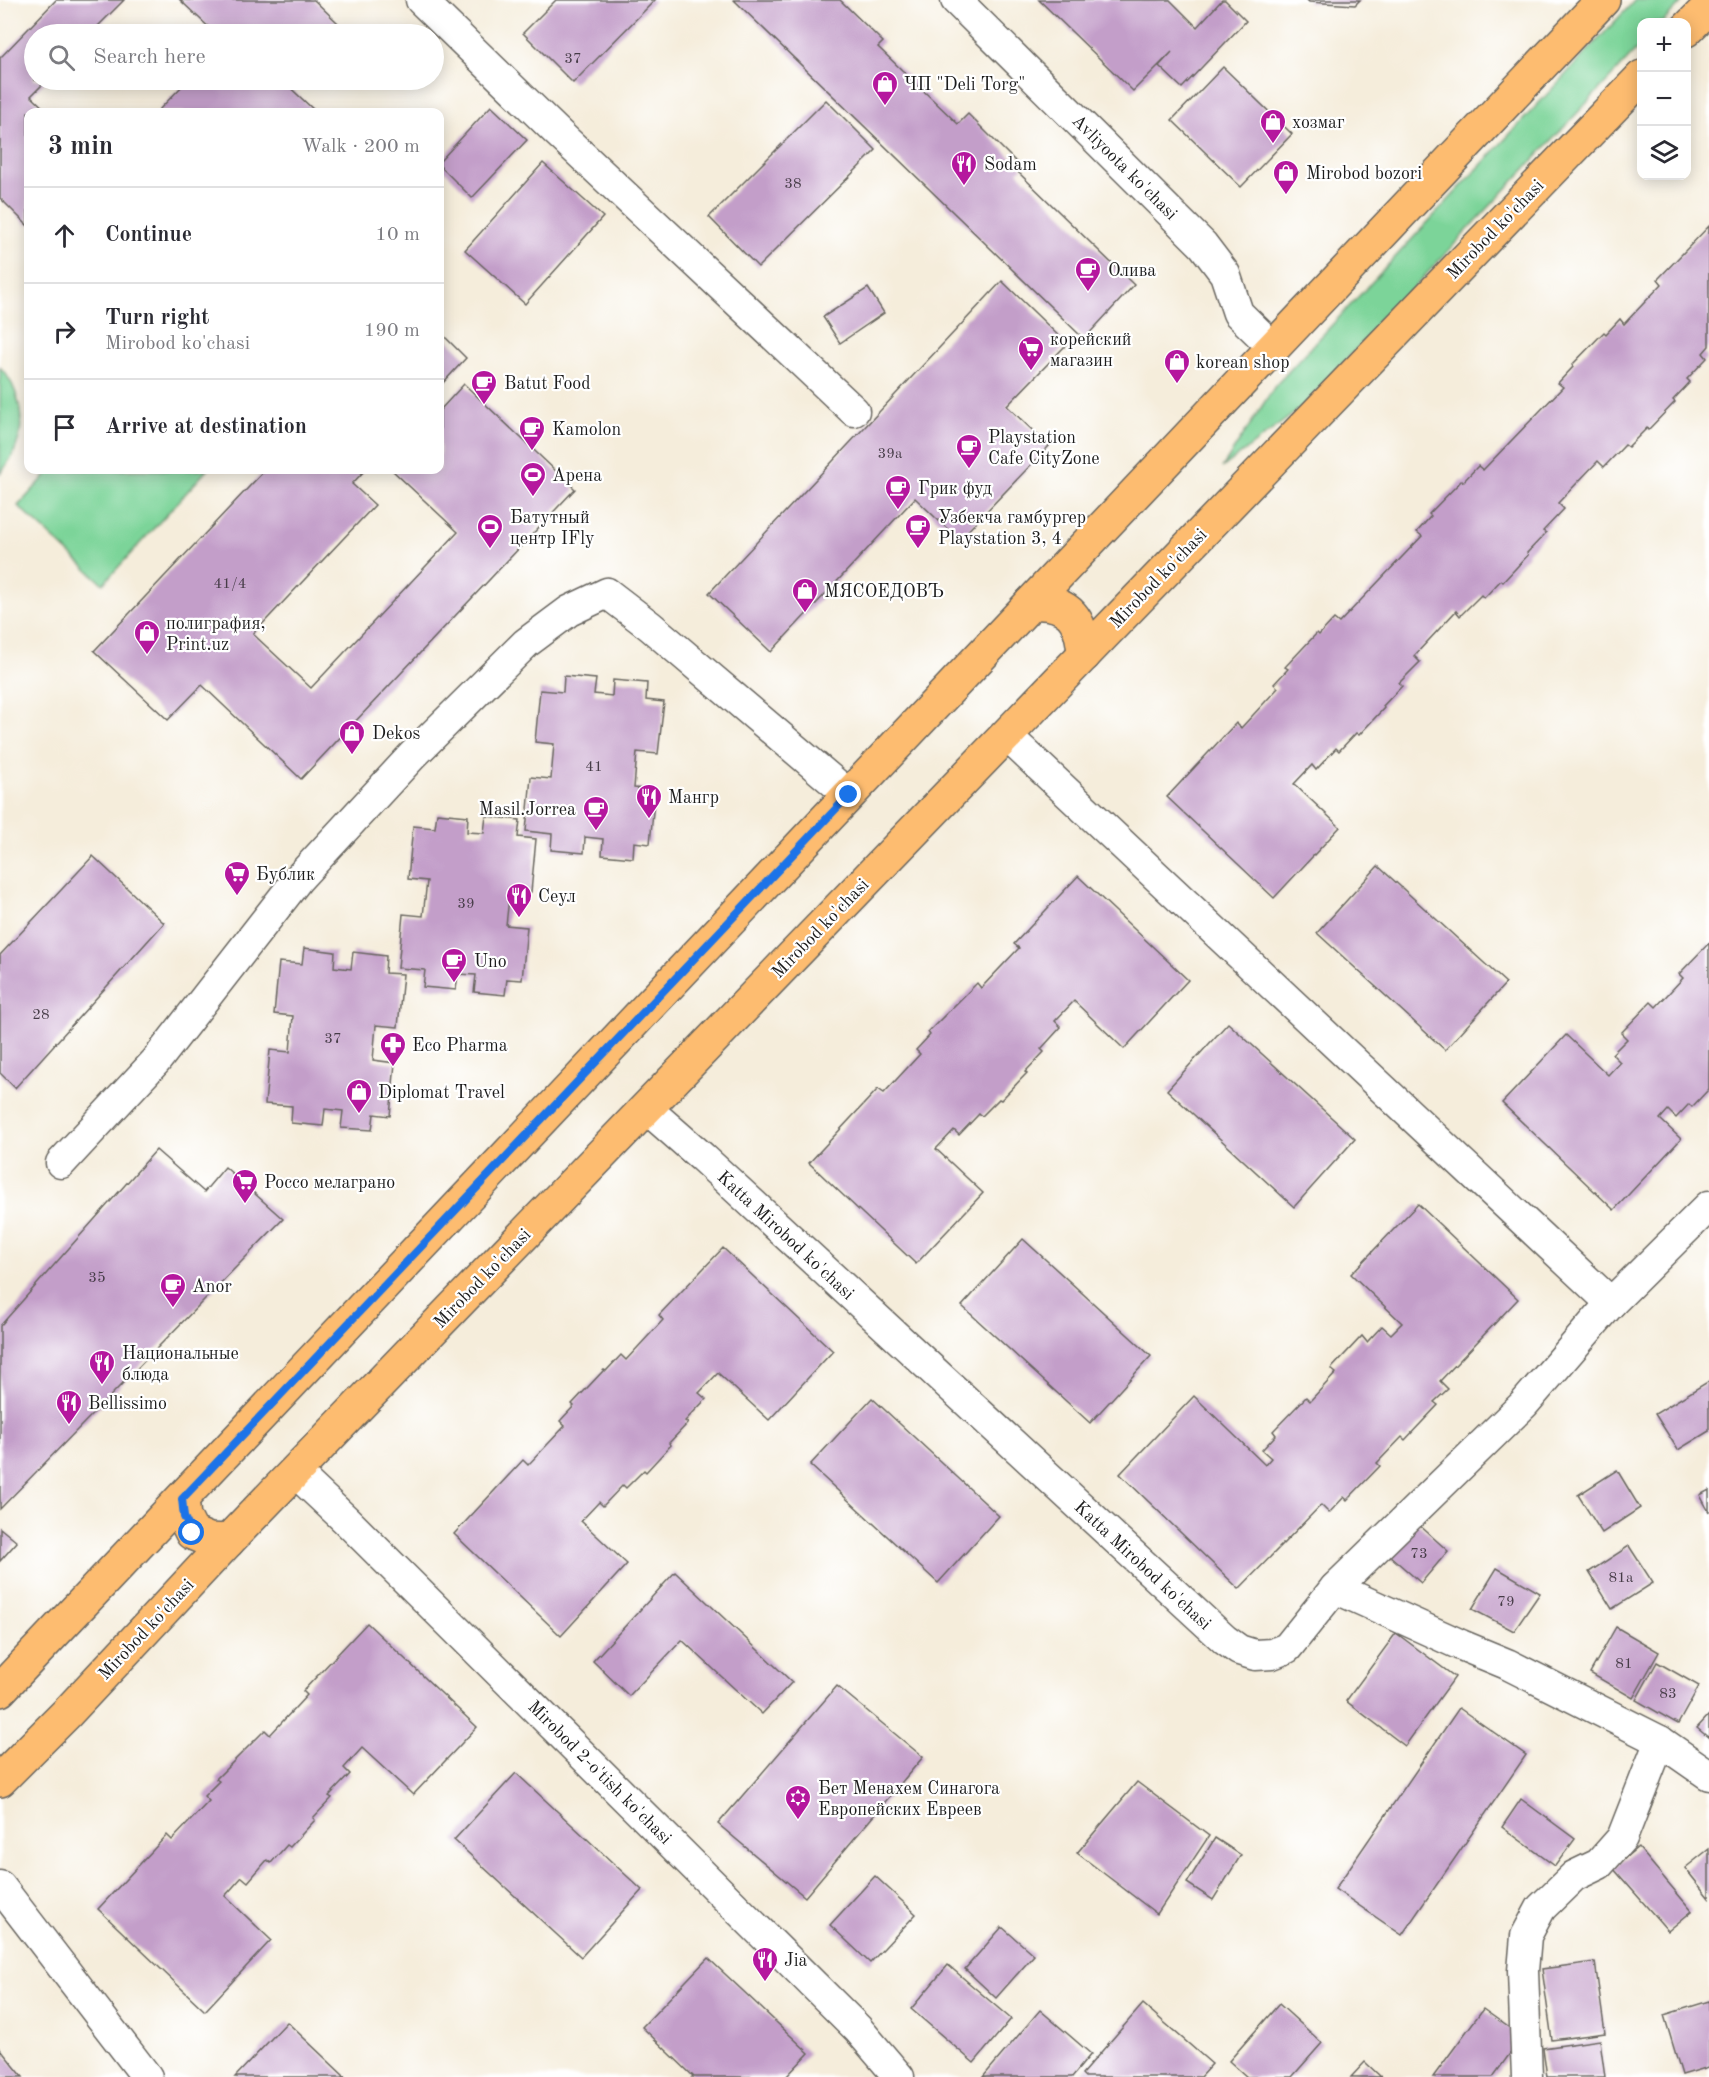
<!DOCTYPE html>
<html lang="en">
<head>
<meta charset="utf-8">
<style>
	body { margin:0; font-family:"Old Standard TT",serif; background:#f7f7f7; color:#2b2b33 }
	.controls { position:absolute; right:18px; top:18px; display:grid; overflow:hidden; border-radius:12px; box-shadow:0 3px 15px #0003 }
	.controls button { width:54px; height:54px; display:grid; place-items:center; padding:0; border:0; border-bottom:2px solid #e1e1e2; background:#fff; color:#2b2b33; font:30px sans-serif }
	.stop { position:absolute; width:18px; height:18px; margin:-14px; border:4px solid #1a73e8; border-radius:50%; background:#fff }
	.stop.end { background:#1a73e8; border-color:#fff; box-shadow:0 2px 6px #0008 }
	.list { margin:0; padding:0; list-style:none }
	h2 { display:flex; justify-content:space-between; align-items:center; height:78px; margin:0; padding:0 24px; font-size:26px }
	h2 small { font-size:20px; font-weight:400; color:#7c7c81 }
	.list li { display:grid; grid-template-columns:39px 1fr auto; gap:18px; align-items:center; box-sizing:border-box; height:96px; padding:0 24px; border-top:2px solid #e1e1e2 }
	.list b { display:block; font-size:22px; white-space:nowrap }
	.list p { margin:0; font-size:20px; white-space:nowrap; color:#7c7c81 }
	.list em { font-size:20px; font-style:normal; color:#7c7c81 }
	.icon { flex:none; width:33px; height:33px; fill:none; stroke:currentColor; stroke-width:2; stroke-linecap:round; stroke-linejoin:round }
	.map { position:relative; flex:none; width:1709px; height:2077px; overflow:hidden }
	.search { position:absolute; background:#fff; box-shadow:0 3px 15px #0003; left:24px; top:24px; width:420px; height:66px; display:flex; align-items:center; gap:15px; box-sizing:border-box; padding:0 21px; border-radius:33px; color:#7c7c81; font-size:22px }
	.panel { position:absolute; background:#fff; box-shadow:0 3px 15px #0003; left:24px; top:108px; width:420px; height:366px; border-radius:12px }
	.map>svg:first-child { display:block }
</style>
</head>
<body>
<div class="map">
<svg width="1709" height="2077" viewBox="0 0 1709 2077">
	<rect width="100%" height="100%" fill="#fff"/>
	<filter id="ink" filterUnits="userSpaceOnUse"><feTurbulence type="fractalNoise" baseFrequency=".0167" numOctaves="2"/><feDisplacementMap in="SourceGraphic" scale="12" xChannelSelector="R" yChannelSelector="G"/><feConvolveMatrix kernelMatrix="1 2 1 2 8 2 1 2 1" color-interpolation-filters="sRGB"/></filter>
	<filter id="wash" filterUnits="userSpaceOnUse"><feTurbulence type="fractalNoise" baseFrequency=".008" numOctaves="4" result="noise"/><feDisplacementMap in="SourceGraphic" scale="24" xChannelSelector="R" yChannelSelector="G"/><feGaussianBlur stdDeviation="1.35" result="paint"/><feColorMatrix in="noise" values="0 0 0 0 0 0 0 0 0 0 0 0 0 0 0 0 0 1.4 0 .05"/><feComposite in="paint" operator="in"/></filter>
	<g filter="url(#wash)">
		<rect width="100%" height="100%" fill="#f5eddb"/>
		<g fill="#7cd499" stroke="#4c785a" stroke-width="1.5">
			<path d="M1635,0H1684L1663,22H1642L1641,45L1300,409L1222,468L1275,386Z"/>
			<path d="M0,367C20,388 27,423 15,450C12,458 5,467 0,474Z"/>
			<path d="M51,470H207L103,584L18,506Z"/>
		</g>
		<g id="blocks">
			<g fill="#c39ec9">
				<path d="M56,0H124L90,34H34V80H47L31,96L48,112H28V226L0,198V58Z"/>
				<path d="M180,0H314L338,23L326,34H216Z"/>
				<path d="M556,0H655L573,83L523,33Z"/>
				<path d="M734,0H840L883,42L878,47L958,124L968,114L1022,168L1018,172L1134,285L1084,339Z"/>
				<path d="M1039,0H1170L1197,27L1222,0H1225L1246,21L1182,88L1159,66L1172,52L1133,91Z"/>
				<path d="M1307,0H1360L1355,5L1309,2Z"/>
				<path d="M1223,67L1292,134L1241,187L1172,120Z"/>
				<path d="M188,80H282L316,112H157Z"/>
				<path d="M826,100L876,150L758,267L709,217Z"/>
				<path d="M491,106L527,140L472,198L440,166V161Z"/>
				<path d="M543,163L603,217L525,304L465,250Z"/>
				<path d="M1709,226V346L1703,353L1707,358L1687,379L1690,382L1673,400L1675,402L1648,430L1647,428L1628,447L1625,445L1604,467L1598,461L1558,503L1564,509L1543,531L1546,533L1527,553L1528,555L1503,582L1501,580L1484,598L1481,595L1460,616L1456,611L1414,656L1420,662L1399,683L1402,686L1383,706L1384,708L1359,735L1356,733L1339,751L1336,748L1316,770L1312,765L1294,784L1340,827L1274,898L1167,797L1236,723L1241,728L1278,688L1274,684L1288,669L1285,667L1317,633L1319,635L1334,619L1339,623L1422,536L1417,532L1431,516L1429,514L1462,480L1463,482L1478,466L1483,470L1563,387L1558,383L1573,367L1572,365L1604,332L1606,334L1620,319L1624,324L1662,284L1658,279Z"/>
				<path d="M1002,281L1067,344L1007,406L1049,446L959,540L915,498L771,652L709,593Z"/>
				<path d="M868,288L884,313L840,343L823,317Z"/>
				<path d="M440,332L466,358L440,386Z"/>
				<path d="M464,384L575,489L301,779L202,685L168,720L94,651L265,470H365L352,484L375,505L253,634L311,688L458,532L392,470H440V410Z"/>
				<path d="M564,676L596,679L594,694L612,696L613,680L647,683L646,700L664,702L658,754L637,752L634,788L655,790L650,844L634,842L633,858L602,855L603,839L585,837L584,853L551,850L552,834L526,831L531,777L551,779L554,744L535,742L540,690L563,692Z"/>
				<path d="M437,813L468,816L467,832L484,833L486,816L520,820L518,837L536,839L531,892L510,889L506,925L527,927L522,980L507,979L505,995L474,992L476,975L458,974L456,990L423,987L425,970L398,968L403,914L423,916L427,881L408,879L413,826L435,828Z"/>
				<path d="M93,856L164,923L15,1088L0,1073V955Z"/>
				<path d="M1378,866L1506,983L1445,1050L1317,933Z"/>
				<path d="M1078,876L1188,980L1124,1049L1074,1001L1055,1021L1061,1027L1041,1049L1044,1052L1025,1072L1027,1073L1001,1100L999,1099L982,1116L979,1114L959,1135L954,1130L936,1149L983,1193L916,1264L809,1163L878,1089L884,1093L920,1054L916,1050L930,1035L928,1032L977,983L981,988L1019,948L1014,944Z"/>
				<path d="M1709,943V1089L1692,1107L1689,1104L1676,1118L1668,1110L1660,1119L1681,1139L1614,1210L1502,1103L1566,1035L1608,1075L1620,1062L1612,1054L1627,1039L1621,1033L1651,1002L1656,1007L1683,978L1679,974Z"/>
				<path d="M304,948L335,952L334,967L351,969L353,952L386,956L385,973L403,974L398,1027L376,1025L373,1060L395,1063L390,1116L374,1114L372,1130L341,1128L343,1111L325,1109L323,1126L291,1123L292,1106L265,1104L270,1050L290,1052L293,1016L274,1014L279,962L302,964Z"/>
				<path d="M1228,1023L1355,1139L1294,1207L1167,1090Z"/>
				<path d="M156,1150L204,1192L225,1167L283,1219L0,1509V1326Z"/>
				<path d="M1418,1204L1518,1299L1440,1381L1448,1389L1434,1402L1438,1405L1405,1440L1402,1437L1377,1463L1380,1466L1347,1500L1344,1497L1329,1513L1321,1505L1239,1589L1120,1474L1194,1396L1265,1465L1271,1458L1262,1450L1276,1435L1273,1431L1306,1397L1310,1401L1336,1373L1331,1369L1362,1336L1367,1342L1382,1326L1391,1334L1402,1323L1351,1274Z"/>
				<path d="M1023,1239L1151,1356L1090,1423L962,1306Z"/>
				<path d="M723,1248L833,1351L769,1420L718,1373L699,1393L706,1399L685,1421L688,1423L669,1443L671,1445L646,1472L644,1470L626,1488L623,1485L603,1506L599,1502L581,1521L627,1564L561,1636L454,1534L523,1460L528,1465L565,1426L560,1421L574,1406L572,1404L604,1370L606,1371L621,1355L626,1360L663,1320L659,1315Z"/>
				<path d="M1709,1381V1431L1678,1450L1655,1414Z"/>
				<path d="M872,1398L999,1516L938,1583L810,1465Z"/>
				<path d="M1617,1470L1640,1508L1602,1533L1578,1495Z"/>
				<path d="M1709,1490V1512L1700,1495Z"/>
				<path d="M1417,1523L1448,1551L1421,1583L1389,1555Z"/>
				<path d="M0,1528L17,1542L0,1561Z"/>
				<path d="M1629,1546L1653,1583L1612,1609L1589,1572Z"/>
				<path d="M1497,1568L1540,1593L1514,1631L1472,1609Z"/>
				<path d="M675,1572L792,1682L762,1714L682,1640L629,1696L593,1661Z"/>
				<path d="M367,1623L477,1727L413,1795L362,1748L344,1768L350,1774L329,1796L332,1798L313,1818L315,1820L290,1847L287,1845L271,1863L267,1860L248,1882L242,1877L225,1896L271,1940L205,2011L98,1909L167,1835L172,1840L209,1801L204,1796L219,1781L216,1779L265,1730L270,1735L307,1695L303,1691Z"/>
				<path d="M1616,1627L1659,1652L1633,1698L1590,1673Z"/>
				<path d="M1396,1633L1455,1677L1405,1746L1346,1701Z"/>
				<path d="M1657,1662L1699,1686L1678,1724L1636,1700Z"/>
				<path d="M837,1686L923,1757L805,1897L718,1824Z"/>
				<path d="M1459,1708L1526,1755L1402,1935L1335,1889Z"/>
				<path d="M1709,1715V1738L1697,1728Z"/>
				<path d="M516,1773L642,1890L581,1957L454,1840Z"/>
				<path d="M1137,1782L1209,1836L1157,1914L1077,1853Z"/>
				<path d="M1521,1799L1575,1839L1555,1866L1502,1827Z"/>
				<path d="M1215,1838L1241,1855L1213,1900L1187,1883Z"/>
				<path d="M1638,1847L1692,1911L1668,1931L1613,1868Z"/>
				<path d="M1709,1849V1898L1685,1868Z"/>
				<path d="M875,1876L916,1914L870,1963L830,1925Z"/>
				<path d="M1002,1927L1034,1955L996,1998L965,1969Z"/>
				<path d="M708,1958L809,2053L786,2077H692L693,2076L642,2027Z"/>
				<path d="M1595,1962L1605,2033L1552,2040L1542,1969Z"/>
				<path d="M948,1965L1011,2019L974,2063L911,2009Z"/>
				<path d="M1709,2001V2067L1682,2075L1664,2015Z"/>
				<path d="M1143,2004L1212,2064L1200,2077H1085L1082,2074Z"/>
				<path d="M1279,2004L1322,2043L1292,2077H1247L1229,2061Z"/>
				<path d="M1483,2009L1522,2037L1493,2077H1433Z"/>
				<path d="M1040,2010L1091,2054L1072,2077H983Z"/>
				<path d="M287,2022L345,2077H235Z"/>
				<path d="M1600,2040L1605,2077H1547L1543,2048Z"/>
				<path d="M0,2049L23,2077H0Z"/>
				<path d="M1365,2062L1381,2077H1351Z"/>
			</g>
		</g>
	</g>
	<g filter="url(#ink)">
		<use href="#blocks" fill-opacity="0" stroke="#68655f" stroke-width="1.5"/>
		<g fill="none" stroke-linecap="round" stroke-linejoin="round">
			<defs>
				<g id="minor">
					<path d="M421,0L556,131L854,411"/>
					<path d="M956,0L1203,245L1225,274L1238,313L1274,348"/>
					<path d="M1006,735L1611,1303L1709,1206"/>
					<path d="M646,1108L702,1157L1225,1640L1239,1650L1255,1655L1272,1654L1287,1648L1335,1588L1461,1645L1507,1664L1660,1741L1709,1775"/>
					<path d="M61,1163L156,1061L298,879L412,756L526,643L569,611L607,593L650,626L849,795"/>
					<path d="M295,1472L346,1520L858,2029L899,2077"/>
					<path d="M1335,1588L1524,1404L1611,1303"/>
					<path d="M0,1886L147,2077"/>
					<path d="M1527,2077L1523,1971L1526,1936L1541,1908L1574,1876L1599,1864L1622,1838L1660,1741"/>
				</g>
				<g id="primary">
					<path d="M1686,30L1709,7"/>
					<path d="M1031,603C1070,600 1082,620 1084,655"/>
					<path d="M182,1499L184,1517L192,1533L209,1540L228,1541"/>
					<path d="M0,1690L1603,0"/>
					<path d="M0,1780L68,1712L228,1541L1642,77"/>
				</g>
			</defs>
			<use href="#minor" stroke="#68655f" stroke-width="33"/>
			<use href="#primary" stroke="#68655f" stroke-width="36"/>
			<use href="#minor" stroke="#fff" stroke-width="30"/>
			<use href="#primary" stroke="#fdbc70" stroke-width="33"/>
		</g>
	</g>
	<g fill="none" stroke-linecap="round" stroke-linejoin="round" filter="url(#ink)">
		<path stroke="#1a73e8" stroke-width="8" d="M192,1533L184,1517L182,1499L849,795"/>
	</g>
	<defs>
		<symbol id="shop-pin" viewBox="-11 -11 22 30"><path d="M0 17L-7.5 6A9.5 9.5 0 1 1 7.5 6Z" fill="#b5179e" stroke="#fff"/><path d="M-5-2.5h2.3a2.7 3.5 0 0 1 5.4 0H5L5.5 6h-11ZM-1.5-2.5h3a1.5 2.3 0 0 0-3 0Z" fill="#fff"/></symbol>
		<symbol id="restaurant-pin" viewBox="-11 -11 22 30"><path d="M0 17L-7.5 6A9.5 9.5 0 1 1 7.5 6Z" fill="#b5179e" stroke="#fff"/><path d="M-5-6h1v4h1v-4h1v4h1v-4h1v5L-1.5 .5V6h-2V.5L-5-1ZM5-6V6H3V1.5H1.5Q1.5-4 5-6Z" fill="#fff"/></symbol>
		<symbol id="cafe-pin" viewBox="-11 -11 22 30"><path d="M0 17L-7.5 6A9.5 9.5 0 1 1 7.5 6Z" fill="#b5179e" stroke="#fff"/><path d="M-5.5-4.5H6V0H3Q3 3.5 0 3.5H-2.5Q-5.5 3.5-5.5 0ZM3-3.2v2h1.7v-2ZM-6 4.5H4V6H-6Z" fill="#fff"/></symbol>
		<symbol id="supermarket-pin" viewBox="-11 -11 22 30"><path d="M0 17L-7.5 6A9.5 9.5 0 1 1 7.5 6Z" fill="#b5179e" stroke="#fff"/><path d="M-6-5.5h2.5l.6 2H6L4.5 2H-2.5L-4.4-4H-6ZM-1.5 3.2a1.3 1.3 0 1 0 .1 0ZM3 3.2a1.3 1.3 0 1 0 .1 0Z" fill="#fff"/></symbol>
		<symbol id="stadium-pin" viewBox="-11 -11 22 30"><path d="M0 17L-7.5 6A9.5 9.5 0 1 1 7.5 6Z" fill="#b5179e" stroke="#fff"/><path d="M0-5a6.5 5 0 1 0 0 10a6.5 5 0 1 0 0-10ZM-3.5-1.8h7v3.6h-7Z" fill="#fff"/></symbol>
		<symbol id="pharmacy-pin" viewBox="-11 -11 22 30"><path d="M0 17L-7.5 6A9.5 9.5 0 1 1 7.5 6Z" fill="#b5179e" stroke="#fff"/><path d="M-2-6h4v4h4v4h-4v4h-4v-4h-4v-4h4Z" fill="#fff"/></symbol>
		<symbol id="synagogue-pin" viewBox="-11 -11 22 30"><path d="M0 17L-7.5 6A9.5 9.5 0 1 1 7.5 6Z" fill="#b5179e" stroke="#fff"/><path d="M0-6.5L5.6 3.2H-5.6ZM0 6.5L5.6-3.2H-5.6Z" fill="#fff"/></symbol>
	</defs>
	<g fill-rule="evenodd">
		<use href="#shop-pin" x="870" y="69" width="30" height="40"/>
		<use href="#shop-pin" x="1258" y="107" width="30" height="40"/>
		<use href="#restaurant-pin" x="949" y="149" width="30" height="40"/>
		<use href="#shop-pin" x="1271" y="158" width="30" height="40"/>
		<use href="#cafe-pin" x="1073" y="255" width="30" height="40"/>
		<use href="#supermarket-pin" x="1016" y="334" width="30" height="40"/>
		<use href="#shop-pin" x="1162" y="347" width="30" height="40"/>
		<use href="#cafe-pin" x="469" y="368" width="30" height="40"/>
		<use href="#cafe-pin" x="517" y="414" width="30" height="40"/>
		<use href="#cafe-pin" x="954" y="432" width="30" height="40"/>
		<use href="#stadium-pin" x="518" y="460" width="30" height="40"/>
		<use href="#cafe-pin" x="883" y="473" width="30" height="40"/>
		<use href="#stadium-pin" x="475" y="512" width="30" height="40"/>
		<use href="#cafe-pin" x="903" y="512" width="30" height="40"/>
		<use href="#shop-pin" x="790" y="576" width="30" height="40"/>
		<use href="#shop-pin" x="132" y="618" width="30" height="40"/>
		<use href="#shop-pin" x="337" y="718" width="30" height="40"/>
		<use href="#restaurant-pin" x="634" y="782" width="30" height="40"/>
		<use href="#cafe-pin" x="581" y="794" width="30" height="40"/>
		<use href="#supermarket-pin" x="222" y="859" width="30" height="40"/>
		<use href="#restaurant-pin" x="504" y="881" width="30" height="40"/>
		<use href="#cafe-pin" x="439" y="946" width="30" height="40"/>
		<use href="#pharmacy-pin" x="378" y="1030" width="30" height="40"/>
		<use href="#shop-pin" x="344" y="1077" width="30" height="40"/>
		<use href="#supermarket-pin" x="230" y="1167" width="30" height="40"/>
		<use href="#cafe-pin" x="158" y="1271" width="30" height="40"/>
		<use href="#restaurant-pin" x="87" y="1348" width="30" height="40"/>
		<use href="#restaurant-pin" x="54" y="1388" width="30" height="40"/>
		<use href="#synagogue-pin" x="783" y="1783" width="30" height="40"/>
		<use href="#restaurant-pin" x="750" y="1945" width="30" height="40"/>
	</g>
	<g text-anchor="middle" stroke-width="4.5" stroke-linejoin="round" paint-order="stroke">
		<g font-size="15" fill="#463c47">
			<text x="573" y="63">37</text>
			<text x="793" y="188">38</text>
			<text x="890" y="458">39а</text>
			<text x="230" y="588">41/4</text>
			<text x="594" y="771">41</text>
			<text x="466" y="908">39</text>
			<text x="41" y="1019">28</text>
			<text x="333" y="1043">37</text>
			<text x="97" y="1282">35</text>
			<text x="1419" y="1558">73</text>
			<text x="1621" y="1582">81a</text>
			<text x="1506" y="1606">79</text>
			<text x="1624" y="1668">81</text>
			<text x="1668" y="1698">83</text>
		</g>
		<g font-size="18" fill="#1c1c1c" stroke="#fff" text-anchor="start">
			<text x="904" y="90">ЧП "Deli Torg"</text>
			<text x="1292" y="128">хозмаг</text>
			<text x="984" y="170">Sodam</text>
			<text x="1306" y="179">Mirobod bozori</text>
			<text x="1108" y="276">Олива</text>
			<text x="1050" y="345">корейский<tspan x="1050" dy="21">магазин</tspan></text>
			<text x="1196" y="368">korean shop</text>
			<text x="504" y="389">Batut Food</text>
			<text x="552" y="435">Kamolon</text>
			<text x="988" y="443">Playstation<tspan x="988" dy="21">Cafe CityZone</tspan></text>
			<text x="552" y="481">Арена</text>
			<text x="918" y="494">Грик фуд</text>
			<text x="510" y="523">Батутный<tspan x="510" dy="21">центр IFly</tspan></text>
			<text x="938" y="523">Узбекча гамбургер<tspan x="938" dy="21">Playstation 3, 4</tspan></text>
			<text x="824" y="597">МЯСОЕДОВЪ</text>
			<text x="166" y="629">полиграфия,<tspan x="166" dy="21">Print.uz</tspan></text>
			<text x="372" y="739">Dekos</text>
			<text x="668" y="803">Мангр</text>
			<text x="576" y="815" text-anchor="end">Masil.Jorrea</text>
			<text x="256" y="880">Бублик</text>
			<text x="538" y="902">Сеул</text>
			<text x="474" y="967">Uno</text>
			<text x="412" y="1051">Eco Pharma</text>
			<text x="378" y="1098">Diplomat Travel</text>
			<text x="264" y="1188">Россо мелаграно</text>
			<text x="192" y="1292">Anor</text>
			<text x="122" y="1359">Национальные<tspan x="122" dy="21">блюда</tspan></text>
			<text x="88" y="1409">Bellissimo</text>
			<text x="818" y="1794">Бет Менахем Синагога<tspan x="818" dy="21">Европейских Евреев</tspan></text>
			<text x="784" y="1966">Jia</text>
		</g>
		<g font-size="18" fill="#1c1c1c" stroke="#fff">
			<text transform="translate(1125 167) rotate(45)" y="6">Avliyoota ko'chasi</text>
			<text transform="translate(1495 229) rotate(-46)" y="6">Mirobod ko'chasi</text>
			<text transform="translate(1158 578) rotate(-46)" y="6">Mirobod ko'chasi</text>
			<text transform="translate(820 928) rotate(-46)" y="6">Mirobod ko'chasi</text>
			<text transform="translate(786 1235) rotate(43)" y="6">Katta Mirobod ko'chasi</text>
			<text transform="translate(482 1278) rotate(-46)" y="6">Mirobod ko'chasi</text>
			<text transform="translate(1143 1565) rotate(43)" y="6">Katta Mirobod ko'chasi</text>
			<text transform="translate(146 1629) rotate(-47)" y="6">Mirobod ko'chasi</text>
			<text transform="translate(600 1772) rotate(45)" y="6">Mirobod 2-o'tish ko'chasi</text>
		</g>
	</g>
</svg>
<div class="controls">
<button>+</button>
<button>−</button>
<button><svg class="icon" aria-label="layers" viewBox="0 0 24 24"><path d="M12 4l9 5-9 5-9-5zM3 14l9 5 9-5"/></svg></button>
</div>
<div class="stop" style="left:192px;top:1533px"></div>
<div class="stop end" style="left:849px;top:795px"></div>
<div class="search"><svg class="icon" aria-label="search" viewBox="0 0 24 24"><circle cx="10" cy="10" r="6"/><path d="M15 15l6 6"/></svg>Search here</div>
<section class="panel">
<h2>3 min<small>Walk · 200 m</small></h2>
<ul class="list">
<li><svg class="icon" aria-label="ahead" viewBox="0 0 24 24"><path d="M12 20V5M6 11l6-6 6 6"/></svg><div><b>Continue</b></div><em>10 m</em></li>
<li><svg class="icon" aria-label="right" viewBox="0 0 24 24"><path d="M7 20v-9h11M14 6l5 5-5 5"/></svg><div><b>Turn right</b><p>Mirobod ko'chasi</p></div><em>190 m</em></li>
<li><svg class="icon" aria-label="arrive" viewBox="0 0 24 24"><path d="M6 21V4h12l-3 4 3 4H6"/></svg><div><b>Arrive at destination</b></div></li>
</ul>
</section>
</div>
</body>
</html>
